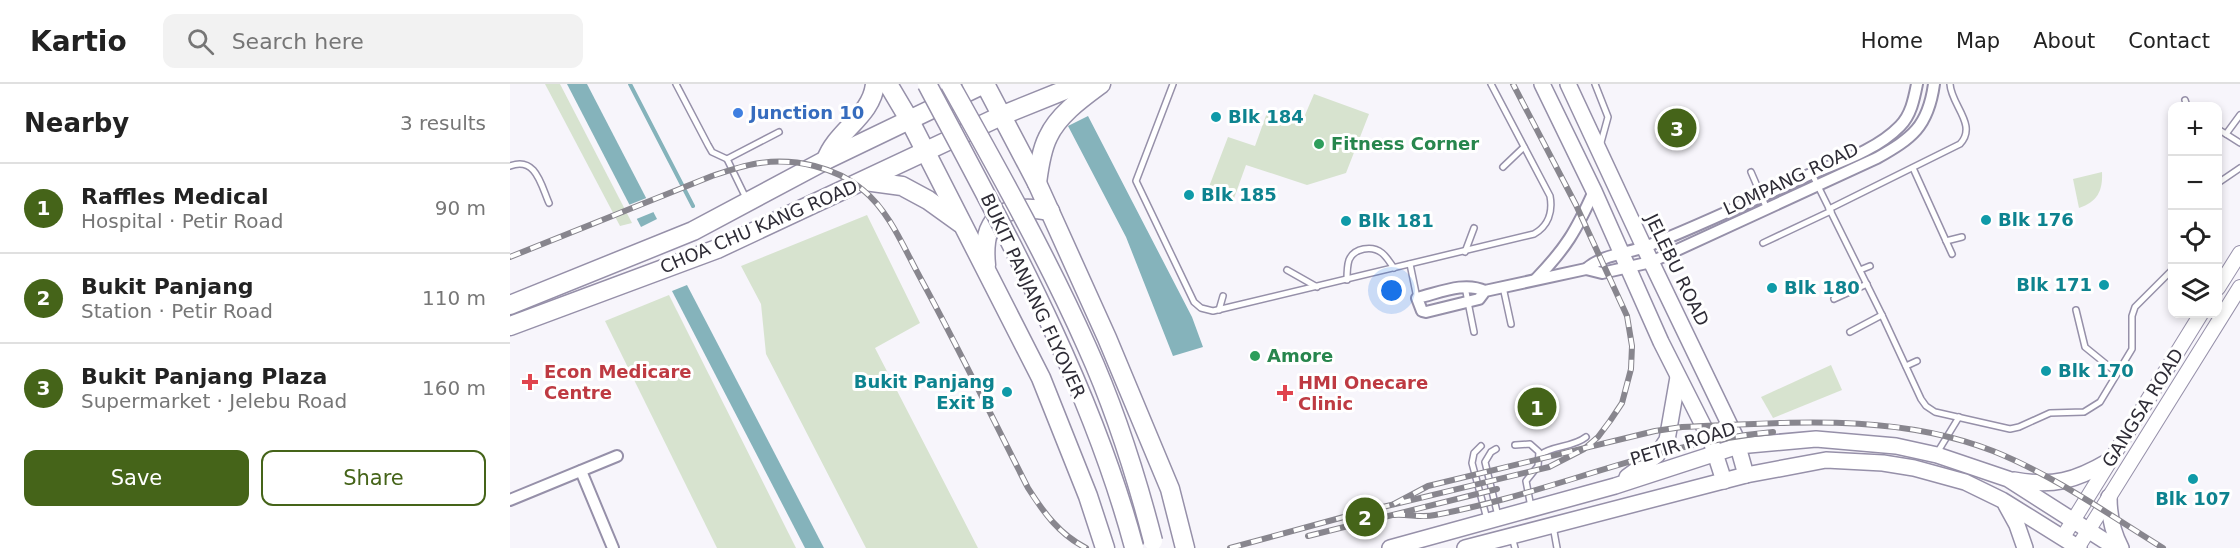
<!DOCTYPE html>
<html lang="en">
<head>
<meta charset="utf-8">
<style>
	body { margin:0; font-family:"DejaVu Sans",sans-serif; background:#f2f2f2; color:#222 }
	.controls { position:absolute; right:18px; top:18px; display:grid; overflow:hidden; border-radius:12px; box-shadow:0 3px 9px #0003 }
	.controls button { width:54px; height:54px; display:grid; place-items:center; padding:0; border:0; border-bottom:2px solid #e0e0e0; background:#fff; color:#222; font:30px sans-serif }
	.you { position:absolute; left:882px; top:207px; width:21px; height:21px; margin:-15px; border:4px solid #fff; border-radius:50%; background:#1a73e8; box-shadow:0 0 0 9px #1a73e833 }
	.badge { display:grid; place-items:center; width:39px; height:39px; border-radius:50%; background:#456419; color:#fff; font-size:20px; font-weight:700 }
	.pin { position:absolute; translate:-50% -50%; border:3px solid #fff; box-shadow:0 2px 6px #0006 }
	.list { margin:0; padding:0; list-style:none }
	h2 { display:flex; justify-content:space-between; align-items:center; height:78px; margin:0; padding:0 24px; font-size:26px }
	h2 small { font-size:20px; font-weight:400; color:#767676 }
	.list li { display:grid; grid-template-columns:39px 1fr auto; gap:18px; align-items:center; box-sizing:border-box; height:90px; padding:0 24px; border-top:2px solid #e0e0e0 }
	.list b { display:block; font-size:22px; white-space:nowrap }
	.list p { margin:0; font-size:20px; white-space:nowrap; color:#767676 }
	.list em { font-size:20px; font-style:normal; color:#767676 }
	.actions { display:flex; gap:12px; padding:18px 24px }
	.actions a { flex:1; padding:14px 0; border:2px solid #456419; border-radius:12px; text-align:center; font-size:21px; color:#456419 }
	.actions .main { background:#456419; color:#fff }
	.icon { flex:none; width:33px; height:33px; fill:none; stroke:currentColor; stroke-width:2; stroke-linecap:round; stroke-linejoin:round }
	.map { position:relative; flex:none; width:1730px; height:464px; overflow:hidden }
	header { display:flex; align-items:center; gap:36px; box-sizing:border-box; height:84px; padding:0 30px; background:#fff; border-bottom:2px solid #e0e0e0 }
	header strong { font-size:28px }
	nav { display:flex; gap:33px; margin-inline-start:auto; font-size:21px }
	.search { width:420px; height:54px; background:#f2f2f2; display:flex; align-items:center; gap:15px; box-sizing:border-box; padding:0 21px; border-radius:12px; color:#767676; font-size:22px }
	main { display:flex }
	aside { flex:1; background:#fff }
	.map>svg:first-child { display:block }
</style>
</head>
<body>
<header>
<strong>Kartio</strong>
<div class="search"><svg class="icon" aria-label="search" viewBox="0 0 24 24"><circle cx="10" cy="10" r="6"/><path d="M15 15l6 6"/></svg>Search here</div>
<nav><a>Home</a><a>Map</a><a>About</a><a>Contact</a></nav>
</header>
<main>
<aside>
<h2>Nearby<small>3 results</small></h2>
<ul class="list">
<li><span class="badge">1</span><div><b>Raffles Medical</b><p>Hospital · Petir Road</p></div><em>90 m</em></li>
<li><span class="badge">2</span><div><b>Bukit Panjang</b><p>Station · Petir Road</p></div><em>110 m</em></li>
<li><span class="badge">3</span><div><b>Bukit Panjang Plaza</b><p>Supermarket · Jelebu Road</p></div><em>160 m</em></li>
</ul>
<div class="actions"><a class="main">Save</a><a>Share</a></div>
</aside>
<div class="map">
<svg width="1730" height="464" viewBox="0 0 1730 464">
	<rect width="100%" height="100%" fill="#f7f5fb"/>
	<g fill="#d7e3cf">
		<path d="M35,0H50L122,139L110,142Z"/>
		<path d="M804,10L859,30L836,89L797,101L736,81L723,117L697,108L718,53L745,62L758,26L792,38Z"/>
		<path d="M1592,88C1593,107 1587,118 1569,124L1563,95Z"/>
		<path d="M357,131L410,239L365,264L468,464H356L256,270L251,220L231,182Z"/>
		<path d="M159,211L286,464H207L95,237Z"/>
		<path d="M1321,281L1332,306L1263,334L1251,313Z"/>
	</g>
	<g fill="#85b3bb">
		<path d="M57,0H77L147,135L131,143Z"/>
		<path d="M578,32L682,233L693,263L663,272L616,153L558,42Z"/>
		<path d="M177,201L314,464H295L162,207Z"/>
	</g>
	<path fill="#f7f5fb" d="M139,113L146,127L124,136L116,122Z"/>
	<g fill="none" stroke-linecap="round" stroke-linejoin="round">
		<path stroke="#85b3bb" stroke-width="4" d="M120,0L183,122"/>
		<defs>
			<g id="service">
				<path d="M166,0L198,61L202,68L217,75L236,114"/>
				<path d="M663,0L626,97L684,218L691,224L703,227L1024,150C1038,142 1043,128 1040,112L981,0"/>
				<path d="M1085,0L1098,33L1090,62"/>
				<path d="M1675,16L1677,22"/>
				<path d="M1708,45L1730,59"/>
				<path d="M1716,50L1730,31"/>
				<path d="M217,75L269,48"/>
				<path d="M0,82C26,72 31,101 39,119"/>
				<path d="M993,83L1014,63"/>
				<path d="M1403,84L1442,170"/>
				<path d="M1241,88L1257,125"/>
				<path d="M1302,90L1372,231L1411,315L1416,322L1425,328L1500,345L1509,343L1540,329L1574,328L1590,318L1622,265V232L1625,223L1662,186"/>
				<path d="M1708,99L1730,84"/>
				<path d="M1319,125L1450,60C1468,41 1441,21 1440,0"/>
				<path d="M1436,157L1452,153"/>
				<path d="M1253,159L1321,127"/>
				<path d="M955,168L964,144"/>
				<path d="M900,180L907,214"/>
				<path d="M777,186L807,203"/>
				<path d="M1350,186L1360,182"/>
				<path d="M837,196C837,190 837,182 839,176C844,164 862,161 872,169C877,173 880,179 884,184"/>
				<path d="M955,203L964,248"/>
				<path d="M993,203L1001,240"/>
				<path d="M1324,215L1357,200"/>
				<path d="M709,226L713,212"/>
				<path d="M1566,226L1575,263L1607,289"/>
				<path d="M1340,248L1372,231"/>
				<path d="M1396,282L1407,277"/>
				<path d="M1005,361L1020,360L1029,368L1028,382L1016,397L1021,423"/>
				<path d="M971,362L964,369L962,379L977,435"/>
				<path d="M986,365L981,368L975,378L988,432"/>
				<path d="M1427,369L1449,333"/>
				<path d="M1030,371C1043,361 1062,364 1076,353"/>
				<path d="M1043,442L1047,464"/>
				<path d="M1002,453L1005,464"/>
			</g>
			<g id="minor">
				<path d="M1076,185L1092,189L1141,178L1367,74C1402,54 1418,43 1424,0"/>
				<path d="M1026,195C1056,164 1066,147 1084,107"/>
				<path d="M975,207L969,215L916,228L912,227L907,214C929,209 954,197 975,207L1076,185C1092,171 1114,170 1135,163C1189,142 1241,117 1294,93C1326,79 1366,67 1390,42C1401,31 1404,15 1407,0"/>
				<path d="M71,387L103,464"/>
				<path d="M0,416L107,372"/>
			</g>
			<g id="tertiary">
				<path d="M1708,204L1730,169"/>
				<path d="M1553,453L1691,230"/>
				<path d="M1568,463L1730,203"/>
			</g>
			<g id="secondary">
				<path d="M1032,0L1084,107L1151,258L1201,357L1214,397"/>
				<path d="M1058,0L1134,163L1225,352L1236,391"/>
				<path d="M1117,393L1147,371L1157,356L1168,293"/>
				<path d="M1504,396C1543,403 1565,397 1599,377"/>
				<path d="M1599,413C1599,432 1602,447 1611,464"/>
				<path d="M1496,421L1507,441L1515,464"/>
				<path d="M880,464L1105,402L1228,362L1306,355L1386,362L1427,371L1498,395L1606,464"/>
				<path d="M955,464L1236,391L1316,376L1373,379L1404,384L1455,398L1492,416L1569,464"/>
			</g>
			<g id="primary">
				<path d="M0,221L183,147L316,76L474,0"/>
				<path d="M0,242L207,165L493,31L570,0"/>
			</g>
			<g id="trunk">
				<path d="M378,0L400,37L531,294L578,412L595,464"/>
				<path d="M475,0L527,99L597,254L660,405L675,464"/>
				<path d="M316,76C326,47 362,32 365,0"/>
				<path d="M355,97L392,102L418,116L450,139"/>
				<path d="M527,99C529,84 531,67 538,53C548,31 572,14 591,0"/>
				<path d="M476,181C471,131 495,119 540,127"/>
			</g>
		</defs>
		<use href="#service" stroke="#9690a9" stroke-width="8"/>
		<use href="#minor" stroke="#9690a9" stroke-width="14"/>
		<use href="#tertiary" stroke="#9690a9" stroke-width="16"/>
		<use href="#secondary" stroke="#9690a9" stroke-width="18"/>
		<use href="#primary" stroke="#9690a9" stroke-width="21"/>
		<use href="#trunk" stroke="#9690a9" stroke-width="21"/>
		<use href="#service" stroke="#fff" stroke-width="5"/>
		<use href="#minor" stroke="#fff" stroke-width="10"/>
		<use href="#tertiary" stroke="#fff" stroke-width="14"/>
		<use href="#secondary" stroke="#fff" stroke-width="15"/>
		<use href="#primary" stroke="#fff" stroke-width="18"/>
		<use href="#trunk" stroke="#fff" stroke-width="18"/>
		<defs>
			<g id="rail">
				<path d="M0,173L202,92C218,87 234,81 250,79C285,74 326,83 353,106C381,129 395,167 412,197C449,265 483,335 518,404C534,429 549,450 576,464"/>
				<path d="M884,420L918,402L1145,347L1172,343C1277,339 1383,328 1483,367C1543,391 1598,430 1653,464"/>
				<path d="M884,431C898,430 912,434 925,431C1040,410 1147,358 1263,348"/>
				<path d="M798,452L987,405"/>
				<path d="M720,464L852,428L1039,383L1074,365L1088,353L1100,337L1112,319L1121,285L1122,262L1117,232L1066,121L1003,0"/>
			</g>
		</defs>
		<use href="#rail" stroke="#88868e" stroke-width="6"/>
		<use href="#rail" stroke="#fff" stroke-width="4" stroke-dasharray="11" stroke-linecap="butt"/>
		<defs>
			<g id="trunk-bridge">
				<path d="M417,0C496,149 580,299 624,463"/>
				<path d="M440,0C488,86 537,173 577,263C605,325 626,391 643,457"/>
			</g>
		</defs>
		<use href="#trunk-bridge" stroke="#9690a9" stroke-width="21" stroke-linecap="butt"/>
		<use href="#trunk-bridge" stroke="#fff" stroke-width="18"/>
	</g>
	<circle fill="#3f7fe0" stroke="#fff" stroke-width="2" cx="228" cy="29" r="6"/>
	<g fill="#0f9aa8" stroke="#fff" stroke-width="2">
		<circle cx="706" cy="33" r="6"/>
		<circle cx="679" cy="111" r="6"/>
		<circle cx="1476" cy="136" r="6"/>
		<circle cx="836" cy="137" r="6"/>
		<circle cx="1594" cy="201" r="6"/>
		<circle cx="1262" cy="204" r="6"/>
		<circle cx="1536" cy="287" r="6"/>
		<circle cx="497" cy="308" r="6"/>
		<circle cx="1683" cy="395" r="6"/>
	</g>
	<g fill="#2e9e5b" stroke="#fff" stroke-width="2">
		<circle cx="809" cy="60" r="6"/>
		<circle cx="745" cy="272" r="6"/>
	</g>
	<g fill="#e0444e" stroke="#fff" stroke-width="2">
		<path d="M17 289h6v6h6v6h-6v6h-6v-6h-6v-6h6z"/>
		<path d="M772 300h6v6h6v6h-6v6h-6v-6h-6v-6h6z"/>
	</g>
	<g text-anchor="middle" stroke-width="6" stroke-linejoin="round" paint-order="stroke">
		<g font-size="18" font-weight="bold" fill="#366cbe" stroke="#fff" text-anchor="start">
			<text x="240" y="35">Junction 10</text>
		</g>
		<g font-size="18" font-weight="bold" fill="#0d838f" stroke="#fff" text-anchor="start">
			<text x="718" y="39">Blk 184</text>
			<text x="691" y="117">Blk 185</text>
			<text x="1488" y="142">Blk 176</text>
			<text x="848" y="143">Blk 181</text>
			<text x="1582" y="207" text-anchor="end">Blk 171</text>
			<text x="1274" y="210">Blk 180</text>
			<text x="1548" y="293">Blk 170</text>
			<text x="485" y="304" text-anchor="end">Bukit Panjang<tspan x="485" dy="21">Exit B</tspan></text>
			<text x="1683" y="421" text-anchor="middle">Blk 107</text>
		</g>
		<g font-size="18" font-weight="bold" fill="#27864d" stroke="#fff" text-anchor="start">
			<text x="821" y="66">Fitness Corner</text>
			<text x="757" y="278">Amore</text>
		</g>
		<g font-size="18" fill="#2e2c36" stroke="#fff">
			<text transform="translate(1281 95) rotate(-25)" y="6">LOMPANG ROAD</text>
			<text transform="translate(249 143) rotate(-23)" y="6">CHOA CHU KANG ROAD</text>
			<text transform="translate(1167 186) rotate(64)" y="6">JELEBU ROAD</text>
			<text transform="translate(523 212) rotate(65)" y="6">BUKIT PANJANG FLYOVER</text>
			<text transform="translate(1633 324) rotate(-58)" y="6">GANGSA ROAD</text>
			<text transform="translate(1173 360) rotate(-17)" y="6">PETIR ROAD</text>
		</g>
		<g font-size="18" font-weight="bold" fill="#be3a42" stroke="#fff" text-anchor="start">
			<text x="34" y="294">Econ Medicare<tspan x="34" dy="21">Centre</tspan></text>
			<text x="788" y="305">HMI Onecare<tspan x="788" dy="21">Clinic</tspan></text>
		</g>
	</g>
</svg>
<div class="controls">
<button>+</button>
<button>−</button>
<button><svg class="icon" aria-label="locate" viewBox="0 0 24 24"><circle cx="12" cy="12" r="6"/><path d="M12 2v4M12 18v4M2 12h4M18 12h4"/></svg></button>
<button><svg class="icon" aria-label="layers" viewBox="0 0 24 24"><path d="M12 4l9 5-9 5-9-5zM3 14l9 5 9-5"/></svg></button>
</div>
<div class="you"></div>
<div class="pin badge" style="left:1027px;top:323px">1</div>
<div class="pin badge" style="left:855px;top:433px">2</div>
<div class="pin badge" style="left:1167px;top:44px">3</div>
</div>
</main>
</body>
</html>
